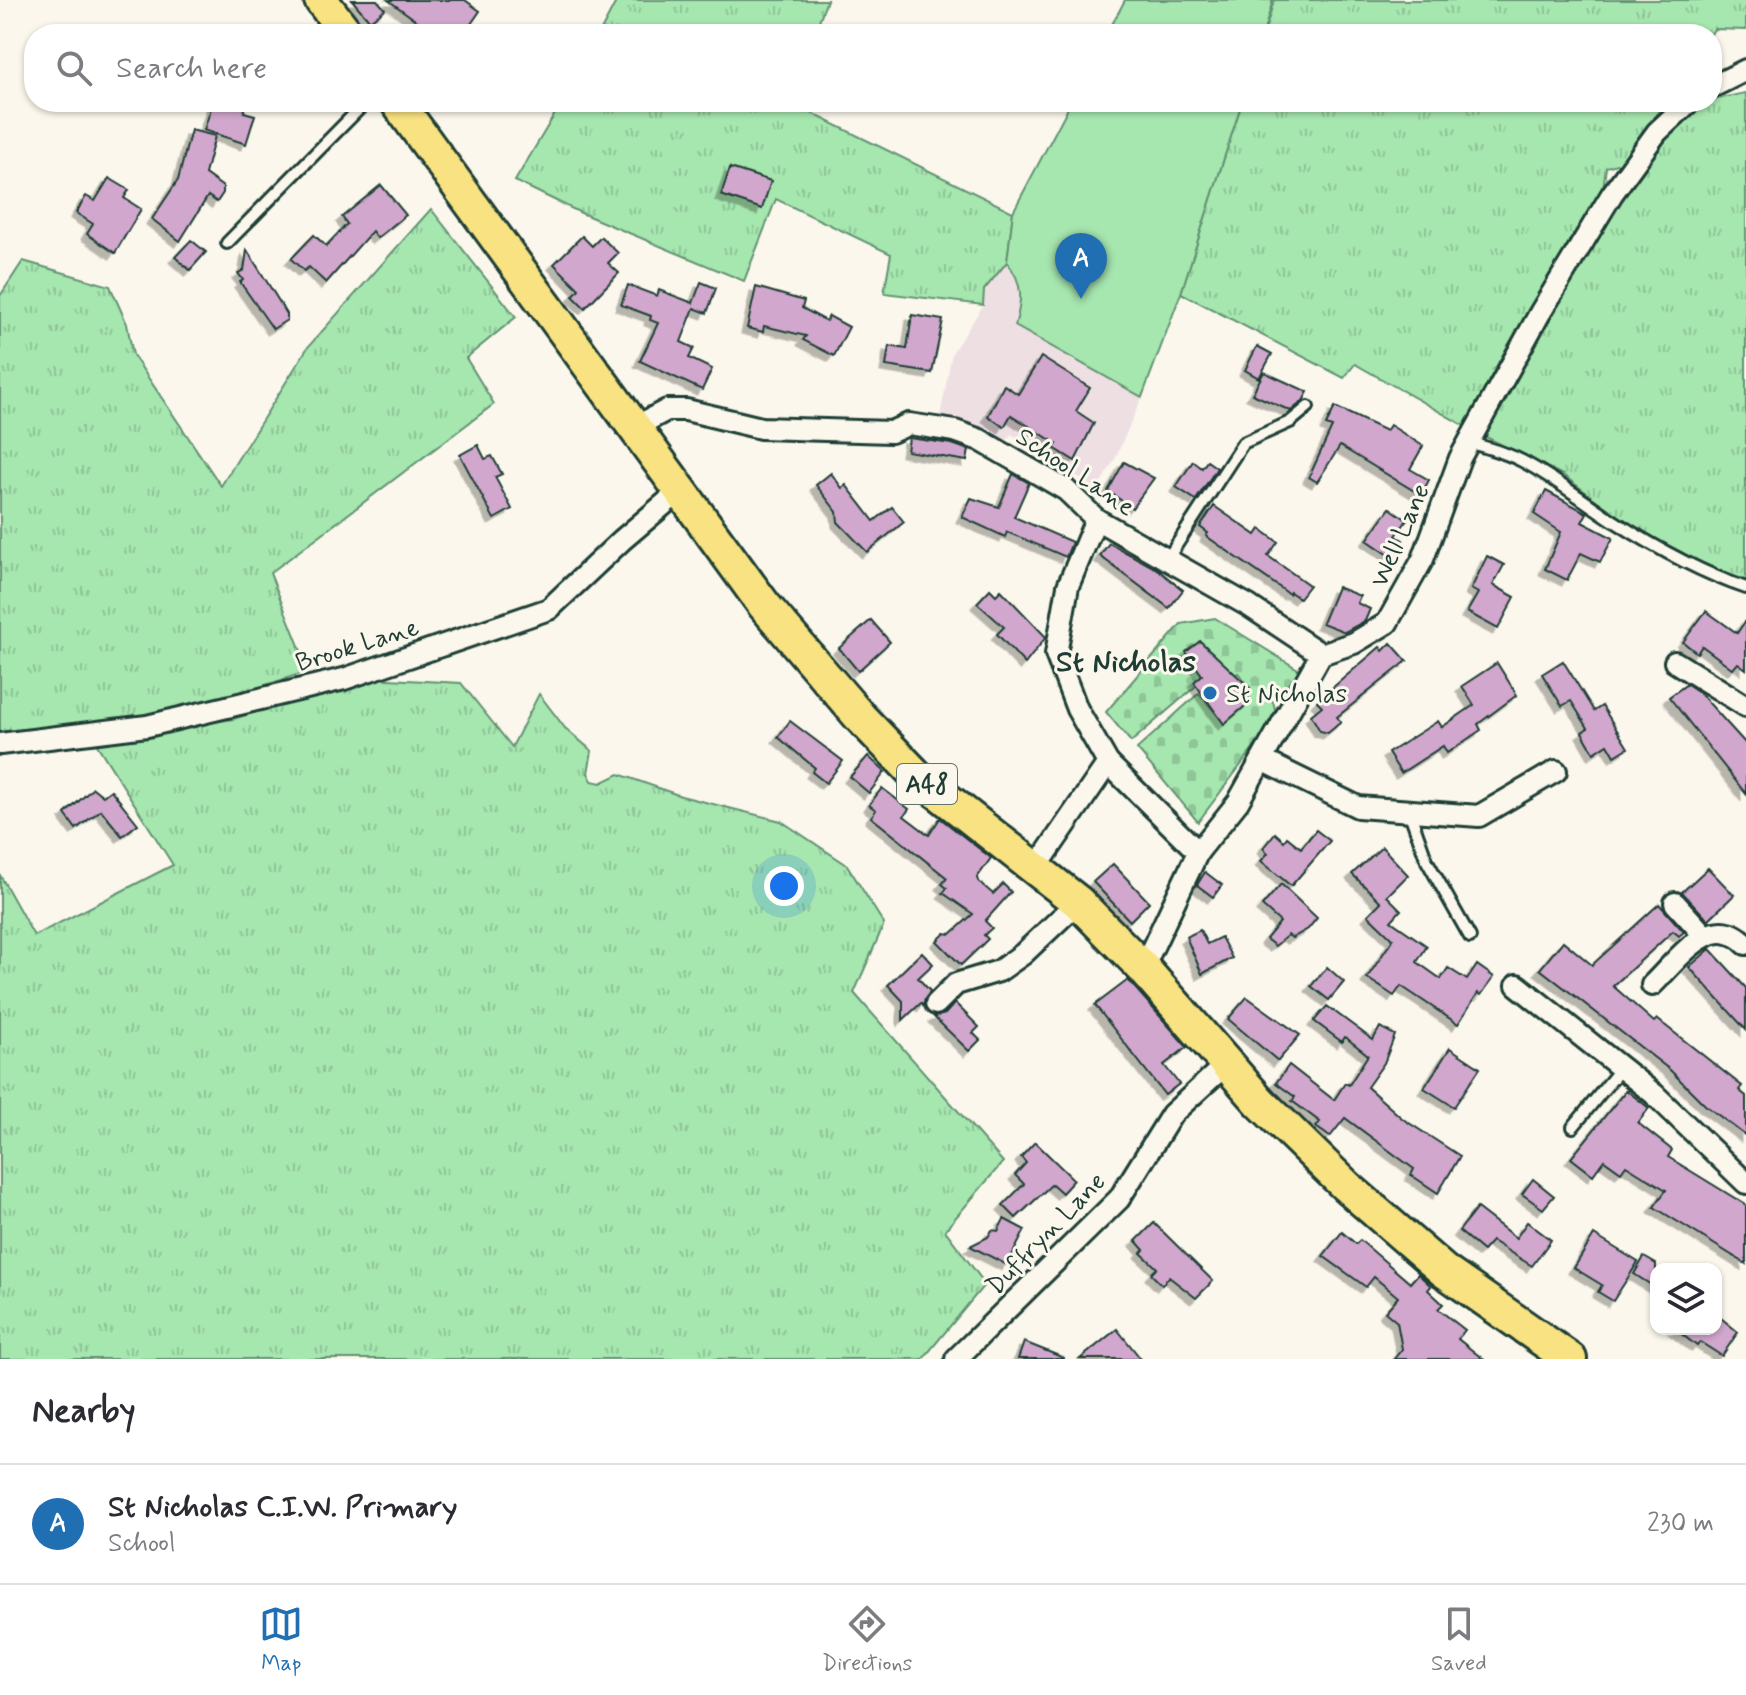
<!DOCTYPE html>
<html lang="en">
<head>
<meta charset="utf-8">
<style>
	body { margin:0; font-family:Mynerve,sans-serif; background:#f2f2f3; color:#2b2b33 }
	.controls { position:absolute; right:24px; bottom:24px; display:grid; overflow:hidden; border-radius:16px; box-shadow:0 2px 6px #0004 }
	.controls button { width:72px; height:72px; display:grid; place-items:center; padding:0; border:0; border-bottom:2px solid #e1e1e2; background:#fff; color:#2b2b33; font:40px sans-serif }
	.you { position:absolute; left:784px; top:886px; width:28px; height:28px; margin:-20px; border:6px solid #fff; border-radius:50%; background:#1a73e8; box-shadow:0 0 0 12px #1a73e833 }
	.badge { display:grid; place-items:center; width:52px; height:52px; border-radius:50%; background:#1f6fb2; color:#fff; font-size:26px; font-weight:700 }
	.pin { position:absolute; translate:-50% -66px; filter:drop-shadow(0 2px 4px #0008) }
	.pin::after { content:''; position:absolute; top:42px; width:28px; height:24px; background:inherit; clip-path:polygon(0 0,100% 0,50% 100%) }
	.list { margin:0; padding:0; list-style:none }
	h2 { display:flex; justify-content:space-between; align-items:center; height:104px; margin:0; padding:0 32px; font-size:34px }
	h2 small { font-size:26px; font-weight:400; color:#7c7c81 }
	.list li { display:grid; grid-template-columns:52px 1fr auto; gap:24px; align-items:center; box-sizing:border-box; height:120px; padding:0 32px; border-top:2px solid #e1e1e2 }
	.list b { display:block; font-size:30px; white-space:nowrap }
	.list p { margin:0; font-size:26px; white-space:nowrap; color:#7c7c81 }
	.list em { font-size:26px; font-style:normal; color:#7c7c81 }
	.icon { flex:none; width:44px; height:44px; fill:none; stroke:currentColor; stroke-width:2; stroke-linecap:round; stroke-linejoin:round }
	.map { position:relative; flex:none; width:1746px; height:1359px; overflow:hidden }
	.search { position:absolute; background:#fff; box-shadow:0 2px 6px #0004; left:24px; right:24px; top:24px; height:88px; display:flex; align-items:center; gap:20px; box-sizing:border-box; padding:0 28px; border-radius:32px; color:#7c7c81; font-size:30px }
	.sheet { height:224px; background:#fff }
	nav { display:flex; justify-content:space-around; align-items:center; box-sizing:border-box; height:112px; border-top:2px solid #e1e1e2; background:#fff; font-size:22px; color:#7c7c81 }
	nav a { display:grid; justify-items:center; gap:4px }
	nav .on { color:#1f6fb2 }
	.map>svg:first-child { display:block }
</style>
</head>
<body>
<div class="map">
<svg width="1746" height="1359" viewBox="0 0 1746 1359">
	<defs>
		<pattern id="grass-tufts" width="24" height="20" patternUnits="userSpaceOnUse" patternTransform="scale(2)"><rect width="24" height="20" fill="#a6e6af"/><path d="M3 7l-1-3M5 7V3M7 7l1-3M15 17l-1-3M17 17v-4M19 17l1-3" fill="none" stroke="#8ec697"/></pattern>
		<pattern id="cemetery-stones" width="16" height="16" patternUnits="userSpaceOnUse" patternTransform="scale(2)"><rect width="16" height="16" fill="#a6e6af"/><path d="M2 7V4a2 2 0 0 1 4 0v3zM10 15v-3a2 2 0 0 1 4 0v3z" fill="#8ec697"/></pattern>
		<filter id="shadow"><feDropShadow dx="-5.5" dy="5.5" stdDeviation="0" flood-color="#0004"/></filter>
	</defs>
	<rect width="100%" height="100%" fill="#fbf7ec"/>
	<filter id="ink" filterUnits="userSpaceOnUse"><feTurbulence type="fractalNoise" baseFrequency=".0125" numOctaves="2"/><feDisplacementMap in="SourceGraphic" scale="16" xChannelSelector="R" yChannelSelector="G"/><feConvolveMatrix kernelMatrix="1 2 1 2 8 2 1 2 1" color-interpolation-filters="sRGB"/></filter>
	<g filter="url(#ink)">
		<path fill="#eedfe3" d="M1071,102H1242L1181,293L1142,397L1115,459L1097,489L1011,434L1005,443L940,417L952,353L983,306L984,291L1007,262L1013,212Z"/>
		<g fill="url(#grass-tufts)" stroke="#629272" stroke-width="2">
			<path d="M617,0H827L814,34H599Z"/>
			<path d="M1274,0H1746V30L1714,29L1711,34H1264Z"/>
			<path d="M1745,93L1746,94V583L1709,567L1628,524L1563,475L1484,436L1550,312L1643,157L1674,121L1717,99Z"/>
			<path d="M562,102H789L1013,212L1007,262L984,290L983,305L884,293L891,254L776,199L744,281L581,213L515,181Z"/>
			<path d="M1242,102H1665L1624,162L1606,167L1603,189L1503,354L1465,426L1355,364L1344,378L1181,293Z"/>
			<path d="M431,209L516,317L466,358L494,404L270,573L309,671L174,715L0,739V296L23,261L110,286L127,324L133,355L221,486L308,347Z"/>
			<path d="M370,678L461,683L512,747L539,694L565,728L592,751L588,773L592,781L601,783L619,774L681,796L781,821L847,865L884,924L854,993L1003,1162L945,1230L985,1284L923,1359H0V875L34,936L173,865L94,740L233,719Z"/>
		</g>
		<path fill="url(#cemetery-stones)" stroke="#629272" stroke-width="2" d="M1215,618L1301,671L1273,701L1277,717L1198,822L1137,749L1199,693L1224,723L1249,687L1238,673L1234,676L1200,641L1187,652L1202,675L1197,685L1131,742L1106,712L1181,624Z"/>
		<g fill="#a6e6af" stroke="#629272" stroke-width="2">
			<path d="M1125,0H1273L1263,34H1107Z"/>
			<path d="M1071,102H1242L1181,293L1142,397L1015,326C1022,300 1024,284 1007,262L1013,212Z"/>
		</g>
		<g fill="#d1a7cd" stroke="#1f3d34" stroke-width="2" filter="url(#shadow)">
			<path d="M352,0H377L385,9L370,21Z"/>
			<path d="M388,0H465L480,11L464,34H435Z"/>
			<path d="M213,102H247L244,112L255,115L246,144L204,130Z"/>
			<path d="M191,130L215,136L205,174L223,187V193L217,202L208,196L180,241L152,219L178,180Z"/>
			<path d="M730,168L771,181L762,209L721,195Z"/>
			<path d="M109,178L129,190L124,198L141,209L115,253L87,234L93,224L76,213L86,196L95,201Z"/>
			<path d="M381,185L406,215L377,238L372,231L326,283L309,267L304,271L291,259L314,235L326,246L347,224L342,217Z"/>
			<path d="M582,236L592,246L601,237L618,253L608,263L619,273L585,308L573,296L579,289L554,264Z"/>
			<path d="M191,240L206,252L190,270L175,257Z"/>
			<path d="M247,250L287,314V320L273,329L240,282L243,280L238,273L244,270Z"/>
			<path d="M701,282L716,288L707,313L694,308L681,342L694,348L689,358L712,369L702,390L640,361L658,323L650,320L651,316L621,305L628,285L657,296L659,290L693,303Z"/>
			<path d="M756,287L804,301L802,308L826,321L829,316L849,327L834,356L803,340L806,336L764,326L763,332L747,328Z"/>
			<path d="M912,315L943,320L932,373L886,366L889,346L907,349Z"/>
			<path d="M1257,346L1272,354L1259,378L1245,370Z"/>
			<path d="M1041,357L1090,388L1076,411L1094,423L1075,461L1054,448L1057,444L1011,415L1004,427L988,416L1004,385L1018,394Z"/>
			<path d="M1264,372L1308,392L1303,401L1291,411L1252,394Z"/>
			<path d="M1335,407L1386,431L1390,425L1423,446L1410,469L1429,480L1421,495L1340,446L1317,482L1309,477L1332,427L1326,425Z"/>
			<path d="M909,438L952,444L969,450L967,461L907,451Z"/>
			<path d="M478,445L485,459L492,456L502,474L495,477L512,509L494,519L460,455Z"/>
			<path d="M1193,461L1202,468L1207,461L1217,468L1196,500L1176,487Z"/>
			<path d="M1124,462L1154,478L1132,508L1108,491Z"/>
			<path d="M831,473L842,488L846,485L874,521L892,507L904,522L867,552L838,522L837,512L816,485Z"/>
			<path d="M1013,474L1029,483L1014,517L1072,542L1066,557L1007,532L1005,537L962,517L971,498L999,507Z"/>
			<path d="M1546,491L1587,513L1582,522L1613,538L1600,562L1581,553L1567,580L1545,569L1561,532L1534,514Z"/>
			<path d="M1214,506L1256,535L1260,529L1278,542L1268,556L1309,585L1299,598L1290,592L1289,594L1206,536L1208,533L1200,527Z"/>
			<path d="M1390,508L1407,520L1396,536L1403,540L1392,557L1367,540Z"/>
			<path d="M1109,543L1157,569L1183,590L1169,608L1100,556Z"/>
			<path d="M1487,556L1504,565L1493,585L1515,597L1498,629L1467,612L1478,593L1471,589Z"/>
			<path d="M1337,587L1360,596L1357,603L1370,609L1365,621L1345,632L1322,623Z"/>
			<path d="M990,589L996,595L1001,590L1046,637L1025,664L997,634L1004,627L977,603Z"/>
			<path d="M1706,611L1737,633L1746,620V669L1738,663L1733,669L1702,646L1697,653L1683,642Z"/>
			<path d="M871,620L890,642L858,671L839,648Z"/>
			<path d="M1200,641L1250,688L1244,693L1251,701L1224,724L1194,682L1202,675L1186,652Z"/>
			<path d="M1391,643L1407,661L1337,717L1341,722L1328,733L1320,731L1311,715L1322,706L1317,701L1380,647L1383,651Z"/>
			<path d="M1563,661L1594,711L1602,706L1628,748L1615,756L1608,744L1594,753L1582,732L1588,728L1571,701L1562,706L1542,674Z"/>
			<path d="M1497,663L1517,695L1478,724L1481,730L1447,753L1443,746L1401,773L1388,753L1438,721L1442,727L1474,705L1462,686Z"/>
			<path d="M1687,684L1699,692L1746,744V794L1669,697Z"/>
			<path d="M790,721L843,761L826,783L812,772L815,768L778,737Z"/>
			<path d="M868,756L885,772L869,793L850,777Z"/>
			<path d="M93,788L103,796L111,790L138,824L122,836L101,810L76,829L65,814Z"/>
			<path d="M882,788L909,809L904,816L929,835L940,818L991,858L977,878L978,881L993,894L1003,884L1011,892L985,921L992,928L984,935L988,939L961,965L937,941L945,933L951,934L973,914L943,893L947,888L942,884L947,878L871,817L876,810L869,805Z"/>
			<path d="M1316,830L1330,841L1291,886L1261,861L1268,853L1263,848L1275,833L1284,841L1287,837L1301,848Z"/>
			<path d="M1382,847L1408,875L1387,896L1401,910L1391,921L1427,946L1417,962L1441,979L1448,968L1467,980L1477,965L1494,977L1481,995L1478,993L1458,1024L1401,986L1394,996L1367,978L1393,939L1368,915L1381,902L1352,874Z"/>
			<path d="M1113,864L1149,902L1130,921L1093,882Z"/>
			<path d="M1708,868L1734,895L1708,920L1682,892Z"/>
			<path d="M1205,872L1222,885L1213,897L1197,885Z"/>
			<path d="M1281,884L1317,918L1308,929L1292,938L1288,935L1275,946L1266,939L1280,922L1262,906Z"/>
			<path d="M1659,904L1684,932L1679,936L1673,931L1613,986L1654,1022L1657,1019L1742,1086L1739,1090L1746,1096V1136L1705,1105L1670,1070L1540,969L1563,941L1592,965Z"/>
			<path d="M1200,930L1207,944L1221,937L1232,958L1202,974L1186,937Z"/>
			<path d="M1710,949L1746,988V1030L1689,967Z"/>
			<path d="M922,952L933,964L918,978L930,991L923,1006L921,1003L903,1020V1001L888,985Z"/>
			<path d="M1327,967L1344,982L1329,1000L1311,986Z"/>
			<path d="M1128,980L1187,1047L1164,1065L1179,1084L1165,1095L1095,1005Z"/>
			<path d="M1247,997L1300,1035L1278,1061L1228,1019Z"/>
			<path d="M955,1003L979,1027L973,1033L980,1040L969,1051L934,1017L945,1014Z"/>
			<path d="M1327,1006L1373,1040L1380,1027L1395,1035L1384,1063L1367,1087L1403,1119L1460,1156L1438,1193L1411,1175L1414,1169L1345,1118L1330,1137L1316,1127L1320,1122L1292,1101L1295,1097L1276,1083L1289,1065L1334,1100L1345,1083L1349,1085L1368,1055L1345,1037L1342,1042L1314,1021Z"/>
			<path d="M1450,1048L1480,1068L1454,1107L1424,1088Z"/>
			<path d="M1626,1090L1649,1108L1638,1123L1672,1150L1668,1157L1746,1205V1264L1654,1207L1666,1190L1626,1165L1621,1172L1604,1160L1593,1175L1571,1158Z"/>
			<path d="M1035,1142L1074,1180L1062,1193L1052,1184L1016,1218L1003,1205L1024,1184L1015,1175L1026,1163L1021,1157Z"/>
			<path d="M1533,1179L1554,1196L1543,1209L1522,1194Z"/>
			<path d="M1477,1208L1516,1238L1527,1222L1551,1240L1532,1266L1492,1241L1483,1251L1459,1231Z"/>
			<path d="M1004,1219L1025,1230L1007,1265L970,1246L988,1237L992,1230L998,1231Z"/>
			<path d="M1154,1223L1213,1281L1196,1298L1169,1277L1162,1285L1151,1274L1157,1268L1141,1253L1144,1250L1136,1241Z"/>
			<path d="M1342,1232L1356,1244L1360,1240L1410,1283L1418,1274L1431,1286L1428,1290L1443,1304L1438,1309L1465,1330L1458,1339L1483,1359H1394L1402,1349L1397,1322L1385,1312L1398,1297L1374,1277L1366,1287L1323,1256Z"/>
			<path d="M1594,1235L1638,1262L1613,1301L1598,1292L1602,1285L1574,1268Z"/>
			<path d="M1644,1257L1656,1264V1288L1634,1274Z"/>
			<path d="M1716,1314L1738,1332L1722,1356L1700,1342L1697,1346L1675,1329H1716Z"/>
			<path d="M1117,1329L1141,1359H1080Z"/>
			<path d="M1024,1342L1064,1358V1359H1018Z"/>
		</g>
		<g fill="none" stroke-linecap="round" stroke-linejoin="round">
			<defs>
				<g id="lane">
					<path d="M227,243L366,102"/>
					<path d="M1469,442C1486,448 1505,452 1522,461C1555,478 1583,501 1614,521C1656,548 1699,572 1746,588"/>
					<path d="M1166,561L1243,443L1290,422L1308,407"/>
					<path d="M1409,811L1427,861L1470,937"/>
					<path d="M1573,1127L1622,1067"/>
				</g>
				<g id="street">
					<path d="M1712,87L1746,70"/>
					<path d="M637,426L667,410H686L761,428L891,432L909,424L955,431L980,440L1066,490L1096,519L1249,606L1321,654"/>
					<path d="M1096,519L1068,586L1056,654L1077,709L1108,763L1198,852"/>
					<path d="M1675,662L1746,706"/>
					<path d="M0,744L147,726L344,679L549,609L622,540L682,489"/>
					<path d="M1262,760L1358,807L1479,816L1556,771"/>
					<path d="M1036,868L1108,763"/>
					<path d="M1675,903L1704,935"/>
					<path d="M1143,968L1198,852L1238,802L1321,654L1354,643L1387,623L1423,559L1460,458L1540,313L1612,194L1657,132L1689,102"/>
					<path d="M1517,985L1654,1094L1746,1183"/>
					<path d="M1652,985C1678,960 1712,909 1746,944"/>
					<path d="M936,1004L956,984L999,971L1023,954L1078,902"/>
					<path d="M956,1359L1119,1199L1172,1114L1225,1065"/>
				</g>
				<g id="primary">
					<path d="M321,0L347,34"/>
					<path d="M397,102L764,605L860,717L917,776L1078,902L1143,968L1260,1102L1346,1186L1444,1271L1570,1359"/>
				</g>
			</defs>
			<use href="#lane" stroke="#1f3d34" stroke-width="16"/>
			<use href="#street" stroke="#1f3d34" stroke-width="26"/>
			<use href="#primary" stroke="#1f3d34" stroke-width="38"/>
			<use href="#lane" stroke="#fbf7ec" stroke-width="10"/>
			<use href="#street" stroke="#fbf7ec" stroke-width="20"/>
			<use href="#primary" stroke="#f8e281" stroke-width="32"/>
		</g>
	</g>
	<circle fill="#1f6fb2" stroke="#fbf7ec" stroke-width="3" cx="1210" cy="693" r="8"/>
	<g text-anchor="middle" stroke-width="6" stroke-linejoin="round" paint-order="stroke">
		<rect fill="#fbf7ec" stroke="#61756b" stroke-width="2" x="897" y="764" width="60" height="40" rx="6"/>
		<g font-size="24" font-weight="bold" fill="#1f3d34">
			<text x="927" y="792">A48</text>
		</g>
		<g font-size="26" fill="#1f3d34" stroke="#fbf7ec">
			<text transform="translate(1076 471) rotate(34)" y="9">School Lane</text>
			<text transform="translate(1399 535) rotate(-66)" y="9">Well Lane</text>
			<text transform="translate(357 644) rotate(-17)" y="9">Brook Lane</text>
			<text transform="translate(1045 1233) rotate(-46)" y="9">Duffryn Lane</text>
		</g>
		<g font-size="26" fill="#1f3d34" stroke="#fbf7ec" text-anchor="start">
			<text x="1226" y="702">St Nicholas</text>
		</g>
		<g font-size="30" font-weight="bold" fill="#1f3d34" stroke="#fbf7ec">
			<text x="1126" y="671">St Nicholas</text>
		</g>
	</g>
</svg>
<div class="controls">
<button><svg class="icon" aria-label="layers" viewBox="0 0 24 24"><path d="M12 4l9 5-9 5-9-5zM3 14l9 5 9-5"/></svg></button>
</div>
<div class="you"></div>
<div class="pin badge" style="left:1081px;top:299px">A</div>
<div class="search"><svg class="icon" aria-label="search" viewBox="0 0 24 24"><circle cx="10" cy="10" r="6"/><path d="M15 15l6 6"/></svg>Search here</div>
</div>
<section class="sheet">
<h2>Nearby<small></small></h2>
<ul class="list">
<li><span class="badge">A</span><div><b>St Nicholas C.I.W. Primary</b><p>School</p></div><em>230 m</em></li>
</ul>
</section>
<nav>
<a class="on"><svg class="icon" aria-label="map" viewBox="0 0 24 24"><path d="M3 6l6-2 6 2 6-2v14l-6 2-6-2-6 2zM9 4v14M15 6v14"/></svg>Map</a>
<a><svg class="icon" aria-label="directions" viewBox="0 0 24 24"><path d="M12 3l9 9-9 9-9-9zM9 14v-3h6M13 9l2 2-2 2"/></svg>Directions</a>
<a><svg class="icon" aria-label="saved" viewBox="0 0 24 24"><path d="M7 4h10v16l-5-4-5 4z"/></svg>Saved</a>
</nav>
</body>
</html>
